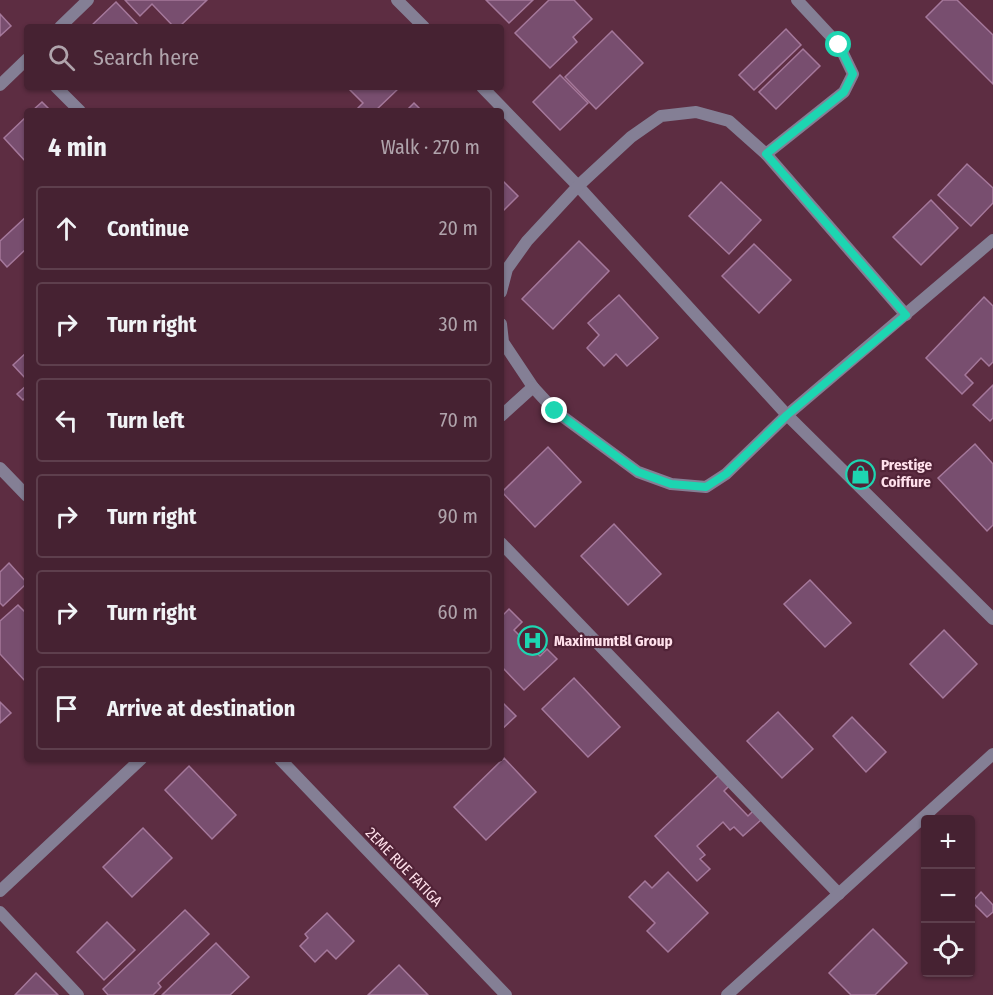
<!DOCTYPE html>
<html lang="en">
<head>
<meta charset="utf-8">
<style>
	body { margin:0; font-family:"Fira Sans Condensed",sans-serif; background:#4d2a3a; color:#f1f3f6 }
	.controls { position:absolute; right:18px; bottom:18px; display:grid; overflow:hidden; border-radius:6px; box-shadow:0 2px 4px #0004 }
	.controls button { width:54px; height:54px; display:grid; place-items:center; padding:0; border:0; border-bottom:2px solid #5e3f4d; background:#462232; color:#f1f3f6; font:30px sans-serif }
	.stop { position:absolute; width:18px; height:18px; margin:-14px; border:4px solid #1dd5b1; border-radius:50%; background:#fff }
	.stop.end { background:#1dd5b1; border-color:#fff; box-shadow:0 2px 6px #0008 }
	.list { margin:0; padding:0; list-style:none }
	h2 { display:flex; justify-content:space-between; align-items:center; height:78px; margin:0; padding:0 24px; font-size:26px }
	h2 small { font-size:20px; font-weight:400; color:#b0a4ac }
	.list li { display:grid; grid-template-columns:39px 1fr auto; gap:18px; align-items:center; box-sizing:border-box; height:84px; margin:0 12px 12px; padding:0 12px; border:2px solid #5e3f4d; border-radius:6px }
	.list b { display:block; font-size:22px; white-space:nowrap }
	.list em { font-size:20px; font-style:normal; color:#b0a4ac }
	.icon { flex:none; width:33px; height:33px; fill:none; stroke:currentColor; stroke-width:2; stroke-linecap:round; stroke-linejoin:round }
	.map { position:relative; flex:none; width:993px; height:995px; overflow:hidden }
	.search { position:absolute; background:#462232; box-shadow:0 2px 4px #0004; left:24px; top:24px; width:480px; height:66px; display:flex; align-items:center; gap:15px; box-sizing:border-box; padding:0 21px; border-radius:6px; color:#b0a4ac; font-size:22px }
	.panel { position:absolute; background:#462232; box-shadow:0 2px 4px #0004; left:24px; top:108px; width:480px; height:654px; border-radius:6px }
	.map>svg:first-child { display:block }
</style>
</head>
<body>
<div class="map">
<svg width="993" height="995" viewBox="0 0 993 995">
	<rect width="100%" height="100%" fill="#5d2d42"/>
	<g fill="#784e6f" stroke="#a5789b" stroke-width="1.5">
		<path d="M125,0H207L179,27H174L152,4L140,16Z"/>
		<path d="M486,0H533L509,23Z"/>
		<path d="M549,0H574L592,19L573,37L577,42L550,68L515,33Z"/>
		<path d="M943,0H957L993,35V84L926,17Z"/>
		<path d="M116,2L140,27H90Z"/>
		<path d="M0,14L11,26L0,36Z"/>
		<path d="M786,29L801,45L754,90L739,75Z"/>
		<path d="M612,31L643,63L596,109L565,77Z"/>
		<path d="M803,49L820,66L776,109L759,92Z"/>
		<path d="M560,75L588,103L560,130L533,102Z"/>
		<path d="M347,87H400L375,111H361L358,108L363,103Z"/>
		<path d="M42,102L51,111H32Z"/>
		<path d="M414,103L422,111H406Z"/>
		<path d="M27,116V163L4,138Z"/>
		<path d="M967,164L993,188V203L971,226L938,195Z"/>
		<path d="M501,179L518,196L501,213Z"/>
		<path d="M721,182L761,220L729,254L689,216Z"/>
		<path d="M931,200L958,228L921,265L893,237Z"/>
		<path d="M27,216V248L7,267L0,259V241Z"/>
		<path d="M579,241L609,271L553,329L522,299Z"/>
		<path d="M754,244L791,280L759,313L722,276Z"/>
		<path d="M619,295L658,338L627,366L616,354L604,366L587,348L599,335L588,323Z"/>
		<path d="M984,297L993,306V362L989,366L981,358L965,375L973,383L962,394L926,358Z"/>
		<path d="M27,352V380L13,365Z"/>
		<path d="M27,385V400L25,398L23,400L17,394Z"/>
		<path d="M993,385V418L990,421L973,405Z"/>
		<path d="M975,444L993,464V525L987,531L938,478Z"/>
		<path d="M548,447L581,482L535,527L502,492Z"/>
		<path d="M614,524L661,574L628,605L581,556Z"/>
		<path d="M9,563L27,583L3,606L0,603V572Z"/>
		<path d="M810,580L851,623L825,647L784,604Z"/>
		<path d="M18,605L27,614V683L0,654V621Z"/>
		<path d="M509,609L522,622L514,630L540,656L547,649L557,659L524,690L501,666V617Z"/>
		<path d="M944,630L977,664L943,698L910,664Z"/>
		<path d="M574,678L620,727L588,757L542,709Z"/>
		<path d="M501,701L516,716L501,730Z"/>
		<path d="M0,702L11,713L0,723Z"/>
		<path d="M778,712L813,749L782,778L747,741Z"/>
		<path d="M852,717L886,752L866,772L833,736Z"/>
		<path d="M504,758L536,792L486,840L454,807Z"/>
		<path d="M189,766L236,815L212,839L165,790Z"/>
		<path d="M719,775L729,786L724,791L748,816L753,811L761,820L743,836L734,827L730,830L723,822L697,846L705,855L700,859L710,869L697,881L655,836Z"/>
		<path d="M143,828L172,858L132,897L103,867Z"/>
		<path d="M668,872L708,913L668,952L647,931L655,923L629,897L645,881L652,888Z"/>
		<path d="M981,892L993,905V912L987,917L972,902Z"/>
		<path d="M185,910L209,934L158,983L161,987L153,995H108L103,989Z"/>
		<path d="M327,913L354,941L336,959L327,950L315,962L300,946L308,938L305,934Z"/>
		<path d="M107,922L135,950L104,980L77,952Z"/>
		<path d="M873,929L907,963L875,995H851L829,973Z"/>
		<path d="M216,943L249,977L230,995H162Z"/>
		<path d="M399,965L428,995H368Z"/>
		<path d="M36,973L58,995H15Z"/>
	</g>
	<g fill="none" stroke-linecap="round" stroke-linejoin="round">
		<g stroke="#847f95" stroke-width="12">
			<path d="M397,0L424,27"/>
			<path d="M60,27L88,0"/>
			<path d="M0,85L27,59"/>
			<path d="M56,87L80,111"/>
			<path d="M482,87L578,186L787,415L993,619"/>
			<path d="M766,154L844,92L853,74L839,45L797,0"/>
			<path d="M501,292L507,269L527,241L578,186L631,137L661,116L696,112L729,121L766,154L906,315"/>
			<path d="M501,324L503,342L533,387L555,411L638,472L671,484L706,487L726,474L787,415L993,240"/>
			<path d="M501,416L533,387"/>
			<path d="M0,468L27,496"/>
			<path d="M501,543L839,894"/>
			<path d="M280,759L506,995"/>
			<path d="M0,891L141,759"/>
			<path d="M0,912L78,995"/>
			<path d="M727,995L993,754"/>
		</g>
	</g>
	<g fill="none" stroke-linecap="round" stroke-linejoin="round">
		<path stroke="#1dd5b1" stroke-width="8" d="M555,411L638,472L671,484L706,487L726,474L787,415L906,315L766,154L844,92L853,74L839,45"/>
	</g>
	<defs>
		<symbol id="shop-ring" viewBox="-11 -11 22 22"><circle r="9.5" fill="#512337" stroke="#1dd5b1" stroke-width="1.5"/><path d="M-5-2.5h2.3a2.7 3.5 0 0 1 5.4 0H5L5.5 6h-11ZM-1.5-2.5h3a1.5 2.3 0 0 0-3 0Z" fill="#1dd5b1"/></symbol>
		<symbol id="hospital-ring" viewBox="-11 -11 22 22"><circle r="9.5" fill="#512337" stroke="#1dd5b1" stroke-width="1.5"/><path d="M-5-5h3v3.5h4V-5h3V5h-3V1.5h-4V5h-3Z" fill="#1dd5b1"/></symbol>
	</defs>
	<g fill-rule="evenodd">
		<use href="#shop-ring" x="844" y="458" width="33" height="33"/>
		<use href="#hospital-ring" x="516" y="624" width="33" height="33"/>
	</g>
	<g text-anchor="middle" stroke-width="4.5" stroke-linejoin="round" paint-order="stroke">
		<g font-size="15" font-weight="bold" fill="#ffe0eb" stroke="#512337" text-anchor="start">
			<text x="881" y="470">Prestige<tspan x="881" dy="17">Coiffure</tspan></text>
			<text x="554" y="646">MaximumtBl Group</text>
		</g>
		<g font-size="15" fill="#ffe0eb" stroke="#512337">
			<text transform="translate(404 867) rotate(46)" y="5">2EME RUE FATIGA</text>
		</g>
	</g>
</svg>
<div class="controls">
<button>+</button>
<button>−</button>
<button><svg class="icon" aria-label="locate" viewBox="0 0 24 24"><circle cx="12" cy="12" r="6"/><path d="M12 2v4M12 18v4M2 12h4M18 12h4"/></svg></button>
</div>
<div class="stop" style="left:839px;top:45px"></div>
<div class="stop end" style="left:555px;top:411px"></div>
<div class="search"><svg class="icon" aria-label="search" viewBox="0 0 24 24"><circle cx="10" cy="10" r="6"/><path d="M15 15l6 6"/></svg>Search here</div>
<section class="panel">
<h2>4 min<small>Walk · 270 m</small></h2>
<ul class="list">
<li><svg class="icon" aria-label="ahead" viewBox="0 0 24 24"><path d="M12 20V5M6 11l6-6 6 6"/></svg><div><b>Continue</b></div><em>20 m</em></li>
<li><svg class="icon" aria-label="right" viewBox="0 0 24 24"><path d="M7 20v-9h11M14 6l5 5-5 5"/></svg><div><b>Turn right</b></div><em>30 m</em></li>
<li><svg class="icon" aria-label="left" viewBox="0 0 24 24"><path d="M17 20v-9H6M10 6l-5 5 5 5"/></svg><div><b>Turn left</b></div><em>70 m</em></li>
<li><svg class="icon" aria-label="right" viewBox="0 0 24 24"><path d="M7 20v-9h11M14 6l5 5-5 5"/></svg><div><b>Turn right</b></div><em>90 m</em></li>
<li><svg class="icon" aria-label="right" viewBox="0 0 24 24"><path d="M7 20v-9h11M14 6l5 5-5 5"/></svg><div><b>Turn right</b></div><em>60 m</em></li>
<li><svg class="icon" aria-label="arrive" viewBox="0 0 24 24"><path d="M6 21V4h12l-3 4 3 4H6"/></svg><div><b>Arrive at destination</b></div></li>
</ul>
</section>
</div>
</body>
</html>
